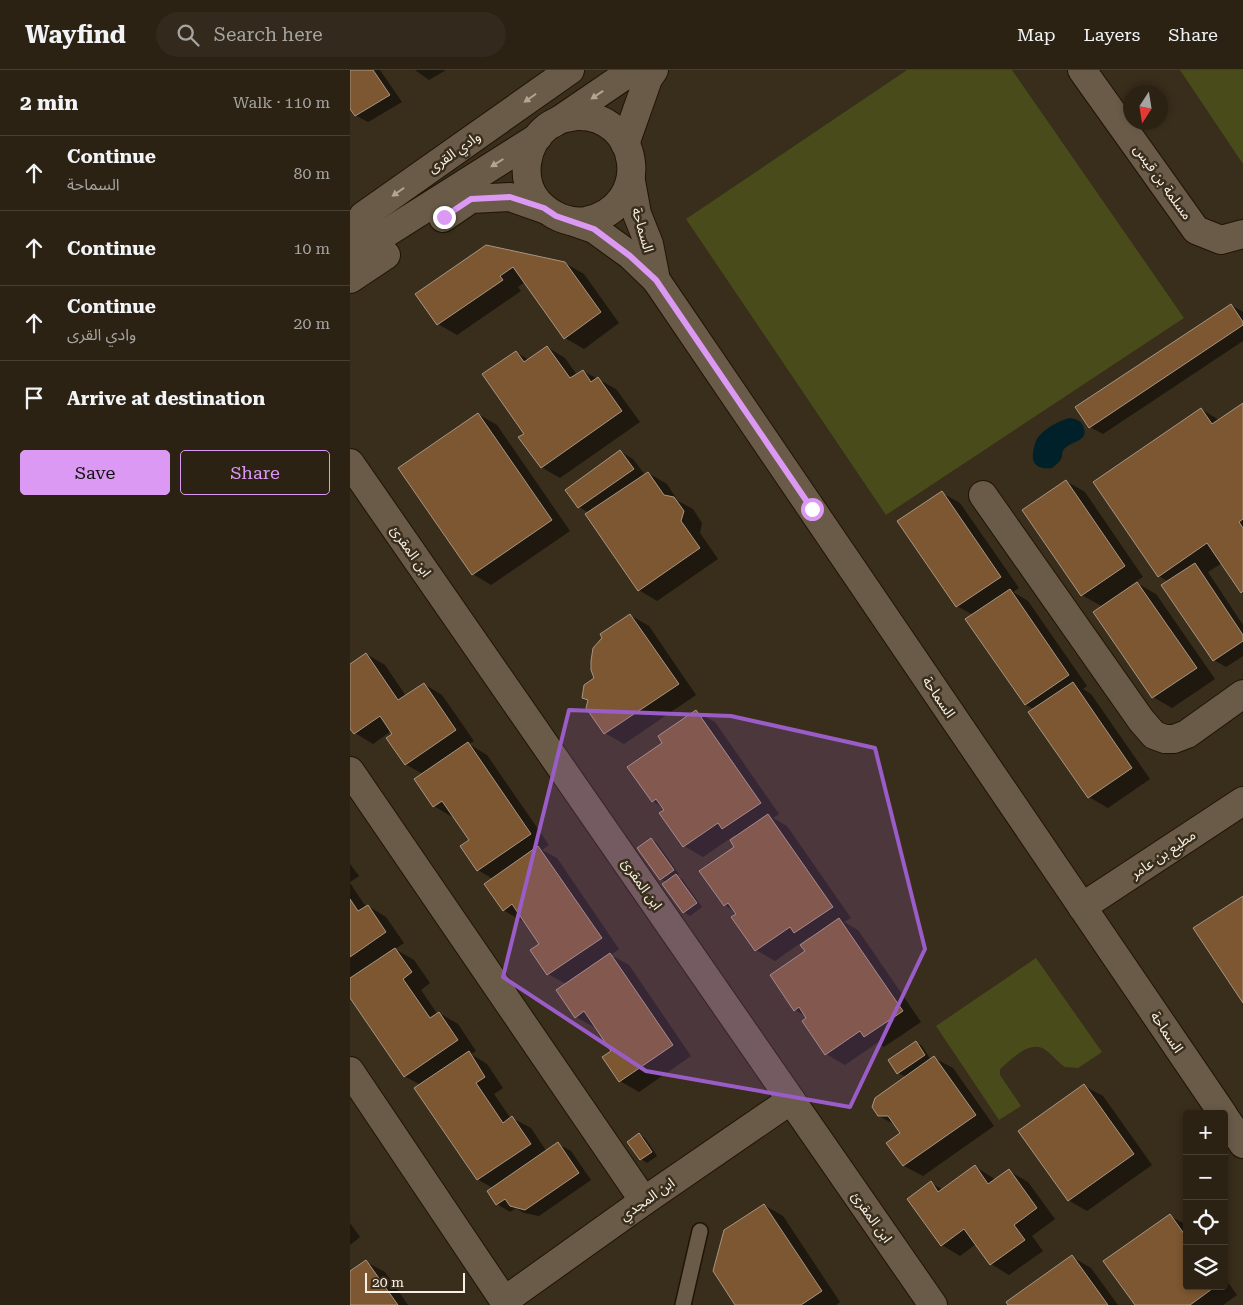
<!DOCTYPE html>
<html lang="en">
<head>
<meta charset="utf-8">
<style>
	body { margin:0; font-family:"Roboto Serif","Noto Sans Arabic",serif; background:#332a1d; color:#f1f3f6 }
	.controls { position:absolute; right:15px; bottom:15px; display:grid; overflow:hidden; border-radius:5px; box-shadow:0 2px 8px #0003 }
	.controls button { width:45px; height:45px; display:grid; place-items:center; padding:0; border:0; border-bottom:1px solid #473f34; background:#2b2214; color:#f1f3f6; font:25px sans-serif }
	.compass { position:absolute; left:773px; top:15px; width:45px; height:45px; border-radius:50%; background:#2b2214; box-shadow:0 2px 8px #0003; rotate:192deg }
	.scale { position:absolute; left:15px; bottom:12px; width:100px; box-sizing:border-box; padding-left:5px; border:2px solid #f7efe4; border-top:0; font-size:14px; line-height:18px; white-space:nowrap; color:#f7efe4; -webkit-text-stroke:4px #392d1b; paint-order:stroke }
	.stop { position:absolute; width:15px; height:15px; margin:-11px; border:4px solid #dc99f4; border-radius:50%; background:#fff }
	.stop.end { background:#dc99f4; border-color:#fff; box-shadow:0 1px 5px #0008 }
	.list { margin:0; padding:0; list-style:none }
	h2 { display:flex; justify-content:space-between; align-items:center; height:65px; margin:0; padding:0 20px; font-size:21px }
	h2 small { font-size:16px; font-weight:400; color:#a6a4a0 }
	.list li { display:grid; grid-template-columns:32px 1fr auto; gap:15px; align-items:center; box-sizing:border-box; height:75px; padding:0 20px; border-top:1px solid #473f34 }
	.list b { display:block; font-size:19px; white-space:nowrap }
	.list p { margin:0; font-size:16px; white-space:nowrap; color:#a6a4a0 }
	.list em { font-size:16px; font-style:normal; color:#a6a4a0 }
	.actions { display:flex; gap:10px; padding:15px 20px }
	.actions a { flex:1; padding:11px 0; border:1px solid #dc99f4; border-radius:5px; text-align:center; font-size:18px; color:#dc99f4 }
	.actions .main { background:#dc99f4; color:#111 }
	.icon { flex:none; width:28px; height:28px; fill:none; stroke:currentColor; stroke-width:2; stroke-linecap:round; stroke-linejoin:round }
	.map { position:relative; flex:none; width:893px; height:1235px; overflow:hidden }
	header { display:flex; align-items:center; gap:30px; box-sizing:border-box; height:70px; padding:0 25px; background:#2b2214; border-bottom:1px solid #473f34 }
	header strong { font-size:24px }
	nav { display:flex; gap:28px; margin-inline-start:auto; font-size:18px }
	.search { width:350px; height:45px; background:#332a1d; display:flex; align-items:center; gap:12px; box-sizing:border-box; padding:0 18px; border-radius:28px; color:#a6a4a0; font-size:19px }
	main { display:flex }
	aside { flex:1; background:#2b2214 }
	.map>svg:first-child { display:block }
</style>
</head>
<body>
<header>
<strong>Wayfind</strong>
<div class="search"><svg class="icon" aria-label="search" viewBox="0 0 24 24"><circle cx="10" cy="10" r="6"/><path d="M15 15l6 6"/></svg>Search here</div>
<nav><a>Map</a><a>Layers</a><a>Share</a></nav>
</header>
<main>
<aside>
<h2>2 min<small>Walk · 110 m</small></h2>
<ul class="list">
<li><svg class="icon" aria-label="ahead" viewBox="0 0 24 24"><path d="M12 20V5M6 11l6-6 6 6"/></svg><div><b>Continue</b><p>السماحة</p></div><em>80 m</em></li>
<li><svg class="icon" aria-label="ahead" viewBox="0 0 24 24"><path d="M12 20V5M6 11l6-6 6 6"/></svg><div><b>Continue</b></div><em>10 m</em></li>
<li><svg class="icon" aria-label="ahead" viewBox="0 0 24 24"><path d="M12 20V5M6 11l6-6 6 6"/></svg><div><b>Continue</b><p>وادي القرى</p></div><em>20 m</em></li>
<li><svg class="icon" aria-label="arrive" viewBox="0 0 24 24"><path d="M6 21V4h12l-3 4 3 4H6"/></svg><div><b>Arrive at destination</b></div></li>
</ul>
<div class="actions"><a class="main">Save</a><a>Share</a></div>
</aside>
<div class="map">
<svg width="893" height="1235" viewBox="0 0 893 1235">
	<rect width="100%" height="100%" fill="#392d1b"/>
	<g fill="#494b1b">
		<path d="M557,0H662L834,248L536,445L336,149Z"/>
		<path d="M830,0H893V94Z"/>
		<path d="M686,888L752,982L728,998L715,997C707,992 702,984 694,979C679,970 661,990 650,999V1005L671,1036L649,1050L586,956Z"/>
	</g>
	<path fill="#00202a" d="M720,348C725,349 731,350 733,356C740,371 722,371 715,378C711,381 713,385 711,389C709,393 705,395 702,398C686,400 680,393 684,377C685,374 686,369 689,366C696,358 710,350 720,348Z"/>
	<g fill="#0007">
		<path d="M0,0H30L52,32L18,52L5,45L0,36Z"/>
		<path d="M65,0H96L79,10Z"/>
		<path d="M137,176L215,193L234,204L269,253L234,279L215,268L175,212L168,217L171,221L107,265L88,254L67,224Z"/>
		<path d="M881,235L893,242V271L753,364L740,357Z"/>
		<path d="M197,277L215,288L227,305L233,301L266,319L290,352L210,408L191,397L176,364L166,282L179,290Z"/>
		<path d="M893,334V522L872,493L858,502L893,555V586L876,597L864,590L819,512L809,506L851,339L869,350Z"/>
		<path d="M128,344L147,355L220,461L141,515L123,504Z"/>
		<path d="M271,382L283,389L295,405L298,403L317,414L328,431L343,439L352,453L350,463L368,489L307,531L289,520L239,443L229,437Z"/>
		<path d="M716,411L735,422L793,507L785,512L806,524L865,609L822,638L803,627L753,537L732,525Z"/>
		<path d="M592,423L610,433L669,518L663,522L678,531L737,616L733,619L741,624L800,709L758,738L739,727L684,639L676,635L617,549L623,545L607,536L549,452Z"/>
		<path d="M280,545L299,556L346,625L274,674L255,663L239,631L233,628Z"/>
		<path d="M16,584L35,595L56,626L74,614L92,625L124,671L119,674L137,685L199,775L192,780L207,788L269,879L261,885L279,895L341,986L289,1022L270,1011L263,981L246,956L244,957L226,947L216,914L198,904L191,874L174,849L172,851L153,840L143,809L128,800L121,770L104,746L102,747L84,736L73,704L55,694L41,661L23,674L5,663L0,656V595Z"/>
		<path d="M346,642L365,652L429,744L423,748L437,756L501,848L494,852L508,860L571,952L534,977L527,973L495,995L476,984L459,948L445,940L460,869L459,867L425,891L406,880L388,844L375,835L387,767L385,765L353,787L334,776L311,743L315,740L303,731L279,698L314,673Z"/>
		<path d="M301,769L307,773L329,804L326,806L332,809L352,837L340,846L334,842L317,812L310,809Z"/>
		<path d="M0,794L9,806L0,812Z"/>
		<path d="M0,813L16,837L18,836L36,847L54,873L45,879L64,890L80,913L71,920L88,945L89,943L108,954L126,981L121,984L137,994L153,1018L144,1024L161,1049L162,1048L181,1058L197,1082L208,1074L221,1081L241,1110L189,1146L174,1143L166,1138L160,1142L147,1134L138,1121L143,1118L127,1109L71,1015L54,1006L0,926L1,909L0,908Z"/>
		<path d="M566,972L572,976L581,990L584,988L603,998L644,1056L573,1106L554,1096L538,1073L552,1063L547,1056L529,1046L556,1007L548,1003Z"/>
		<path d="M734,1016L753,1026L802,1095L737,1141L718,1130Z"/>
		<path d="M289,1064L295,1068L307,1086L297,1093L291,1089Z"/>
		<path d="M626,1097L646,1110L659,1101L678,1112L705,1149L682,1166L693,1181L659,1205L641,1194L626,1174L610,1186L592,1175L581,1113L593,1120Z"/>
		<path d="M414,1135L433,1146L490,1232L486,1235H387Z"/>
		<path d="M820,1146L837,1155V1216H874V1207L887,1225L873,1235H786Z"/>
		<path d="M0,1153L10,1167L0,1175Z"/>
		<path d="M722,1187L741,1198L768,1235H659Z"/>
		<path d="M16,1192L35,1202L58,1235H0V1203Z"/>
	</g>
	<g fill="#7d5731" stroke="#a89583">
		<path d="M0,0H23L40,25L5,46L0,39Z"/>
		<path d="M136,175L215,192L251,242L214,269L163,197L150,206L153,210L87,255L65,224Z"/>
		<path d="M881,234L893,252V255L739,358L725,337Z"/>
		<path d="M197,276L220,308L233,300L241,312L248,307L272,341L191,398L168,367L174,364L132,304L166,281L174,292Z"/>
		<path d="M893,333V449L889,452L893,458V521L891,523L857,473L808,507L743,412L851,338L862,354Z"/>
		<path d="M128,343L202,450L122,505L48,398Z"/>
		<path d="M270,380L284,399L228,438L215,420Z"/>
		<path d="M298,402L314,425L324,427L334,441L331,451L350,478L288,521L235,444Z"/>
		<path d="M716,410L775,496L731,526L672,440Z"/>
		<path d="M592,421L651,507L606,537L547,451Z"/>
		<path d="M845,493L893,565V571L863,591L811,515Z"/>
		<path d="M787,512L847,598L802,628L743,542Z"/>
		<path d="M660,519L719,605L675,635L615,549Z"/>
		<path d="M280,544L329,614L254,664L236,638L238,630L232,628L234,615L244,608L241,600V591L243,578L252,568L250,564Z"/>
		<path d="M16,583L48,630L74,613L106,660L55,695L36,668L42,664L30,646L4,664L0,659V594Z"/>
		<path d="M723,612L782,698L738,728L678,642Z"/>
		<path d="M346,640L411,733L372,759L368,753L333,777L309,743L314,740L306,729L302,732L277,697L312,673L308,666Z"/>
		<path d="M118,672L181,764L127,801L110,776L119,770L92,731L83,737L64,709Z"/>
		<path d="M418,744L483,837L444,863L440,857L405,881L381,847L386,844L378,833L374,836L349,801L384,777L380,770Z"/>
		<path d="M301,768L324,800L310,810L287,778Z"/>
		<path d="M188,776L252,868L197,905L180,880L189,874L162,834L153,841L134,814Z"/>
		<path d="M326,804L347,833L333,843L312,814Z"/>
		<path d="M893,826V933L843,858Z"/>
		<path d="M0,829L8,841L18,835L36,862L0,887Z"/>
		<path d="M489,848L553,941L514,967L510,961L475,985L452,951L456,948L449,937L444,941L420,905L455,881L450,875Z"/>
		<path d="M45,878L62,902L53,909L80,948L89,942L108,970L54,1007L0,928V908Z"/>
		<path d="M260,883L323,975L269,1012L252,987L261,981L234,941L225,948L206,920Z"/>
		<path d="M566,971L575,985L547,1004L538,990Z"/>
		<path d="M119,981L135,1007L126,1013L153,1053L162,1046L181,1074L127,1110L64,1018Z"/>
		<path d="M584,986L626,1045L553,1096L536,1073L550,1063L538,1046H528L522,1037L525,1028Z"/>
		<path d="M734,1014L784,1084L718,1131L668,1061Z"/>
		<path d="M289,1063L302,1082L290,1090L277,1072Z"/>
		<path d="M208,1072L229,1103L175,1140L160,1136L155,1129L146,1135L137,1121Z"/>
		<path d="M625,1095L638,1114L659,1099L687,1138L664,1155L675,1170L640,1195L614,1159L591,1176L557,1129L581,1111L588,1122Z"/>
		<path d="M414,1134L472,1221L451,1235H385L363,1201L374,1160Z"/>
		<path d="M820,1144L837,1168V1216H866L840,1235H785L753,1191Z"/>
		<path d="M722,1185L758,1235H658L656,1232Z"/>
		<path d="M16,1190L48,1235H0V1201Z"/>
	</g>
	<g fill="none" stroke-linecap="round" stroke-linejoin="round">
		<defs>
			<path id="service" d="M333,1235L350,1161"/>
			<g id="minor">
				<path d="M732,0L846,160L871,170L893,164"/>
				<path d="M211,49C216,48 221,47 226,46C290,43 305,136 236,151C218,154 200,145 188,132C169,110 175,74 197,57C201,54 206,52 211,49L283,0"/>
				<path d="M275,74L298,9L304,0"/>
				<path d="M281,111L287,144L299,174L306,210"/>
				<path d="M93,148L121,129L160,127L194,139"/>
				<path d="M218,150L244,159L280,185L306,210L873,1044"/>
				<path d="M0,175L13,146L220,0"/>
				<path d="M0,186L188,67"/>
				<path d="M0,209L36,185"/>
				<path d="M0,393L583,1235"/>
				<path d="M633,425L791,650L804,665L815,669H824L837,664L893,624"/>
				<path d="M0,701L294,1131"/>
				<path d="M732,837L893,731"/>
				<path d="M0,1001L157,1235"/>
				<path d="M874,1046L893,1074"/>
				<path d="M154,1231L294,1131L441,1030"/>
			</g>
		</defs>
		<use href="#service" stroke="#201505" stroke-width="18"/>
		<use href="#minor" stroke="#201505" stroke-width="30"/>
		<use href="#service" stroke="#695b48" stroke-width="15"/>
		<use href="#minor" stroke="#695b48" stroke-width="28"/>
	</g>
	<defs><path id="oneway-solid" d="M-6-.8H1V-3.2L6.5 0L1 3.2V.8H-6Z" transform="scale(1.25)"/></defs>
	<g fill="#b0a596">
		<use href="#oneway-solid" transform="translate(247 25) rotate(146)"/>
		<use href="#oneway-solid" transform="translate(180 28) rotate(145)"/>
		<use href="#oneway-solid" transform="translate(147 93) rotate(148)"/>
		<use href="#oneway-solid" transform="translate(48 122) rotate(145)"/>
	</g>
	<g fill="none" stroke-linecap="round" stroke-linejoin="round">
		<path stroke="#dc99f4" stroke-width="6" d="M94,147L121,129L160,127L194,138L206,146L244,159L280,186L306,210L462,439"/>
	</g>
	<path fill="#9a5dc8" fill-opacity="0.2" stroke="#9a5dc8" stroke-width="4" stroke-linejoin="round" d="M219,640L381,646L525,678L575,879L500,1037L296,1001L153,907Z"/>
	<g text-anchor="middle" stroke-width="5" stroke-linejoin="round" paint-order="stroke">
		<g font-size="14" fill="#f7efe4" stroke="#392d1b">
			<text transform="translate(104 82) rotate(-35)" y="5">وادي القرى</text>
			<text transform="translate(813 112) rotate(54)" y="5">مسلمة بن قيس</text>
			<text transform="translate(293 160) rotate(74)" y="5">السماحة</text>
			<text transform="translate(61 481) rotate(55)" y="5">ابن المقرئ</text>
			<text transform="translate(589 627) rotate(56)" y="5">السماحة</text>
			<text transform="translate(813 784) rotate(-34)" y="5">مطيع بن عامر</text>
			<text transform="translate(292 814) rotate(55)" y="5">ابن المقرئ</text>
			<text transform="translate(817 962) rotate(56)" y="5">السماحة</text>
			<text transform="translate(297 1129) rotate(-35)" y="5">ابن المجدي</text>
			<text transform="translate(522 1147) rotate(55)" y="5">ابن المقرئ</text>
		</g>
	</g>
</svg>
<div class="controls">
<button>+</button>
<button>−</button>
<button><svg class="icon" aria-label="locate" viewBox="0 0 24 24"><circle cx="12" cy="12" r="6"/><path d="M12 2v4M12 18v4M2 12h4M18 12h4"/></svg></button>
<button><svg class="icon" aria-label="layers" viewBox="0 0 24 24"><path d="M12 4l9 5-9 5-9-5zM3 14l9 5 9-5"/></svg></button>
</div>
<svg class="compass" viewBox="-18 -18 36 36"><path d="M0-13l5 13h-10z" fill="#e53935"/><path d="M0 13l5-13h-10z" fill="#a6a4a0"/></svg>
<div class="scale">20 m</div>
<div class="stop" style="left:462px;top:439px"></div>
<div class="stop end" style="left:94px;top:147px"></div>
</div>
</main>
</body>
</html>
